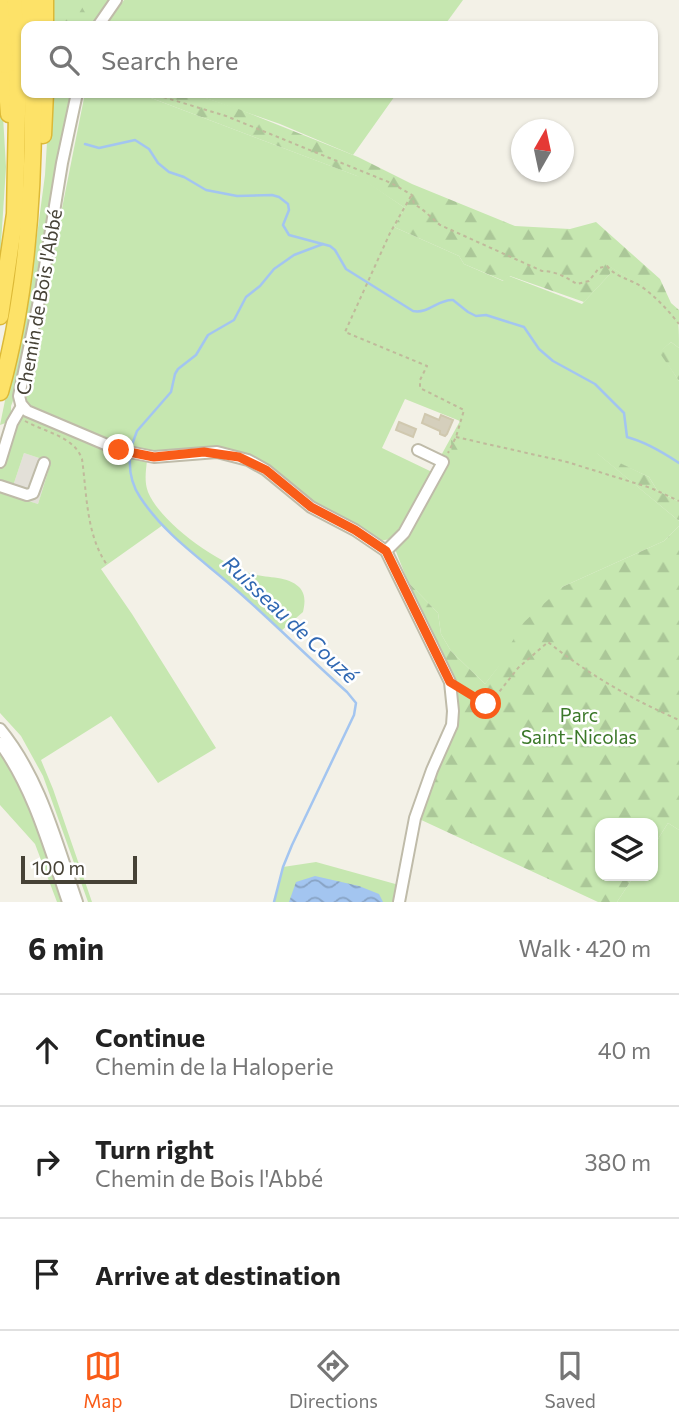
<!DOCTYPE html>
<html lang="en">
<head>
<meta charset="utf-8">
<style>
	body { margin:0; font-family:Commissioner,sans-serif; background:#f6f6f6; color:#222 }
	.controls { position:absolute; right:21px; bottom:21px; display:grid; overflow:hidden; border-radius:14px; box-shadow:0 2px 5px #0004 }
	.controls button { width:63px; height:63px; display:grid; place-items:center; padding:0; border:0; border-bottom:2px solid #e0e0e0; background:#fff; color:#222; font:35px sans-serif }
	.compass { position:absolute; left:511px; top:119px; width:63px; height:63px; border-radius:50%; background:#fff; box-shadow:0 2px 5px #0004; rotate:9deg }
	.scale { position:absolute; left:21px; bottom:18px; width:116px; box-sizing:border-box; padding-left:7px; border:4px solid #464236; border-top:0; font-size:19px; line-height:24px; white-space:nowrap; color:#464236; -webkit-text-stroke:5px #fff; paint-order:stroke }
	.stop { position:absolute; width:21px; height:21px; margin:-16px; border:5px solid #f95c18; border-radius:50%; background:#fff }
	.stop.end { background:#f95c18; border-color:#fff; box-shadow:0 2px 7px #0008 }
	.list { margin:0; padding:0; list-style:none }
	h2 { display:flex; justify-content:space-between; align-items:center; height:91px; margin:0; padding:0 28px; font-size:30px }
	h2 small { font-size:23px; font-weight:400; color:#767676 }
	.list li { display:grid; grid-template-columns:46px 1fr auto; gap:21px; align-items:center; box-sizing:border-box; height:112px; padding:0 28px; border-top:2px solid #e0e0e0 }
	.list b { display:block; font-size:26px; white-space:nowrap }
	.list p { margin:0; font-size:23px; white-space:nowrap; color:#767676 }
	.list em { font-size:23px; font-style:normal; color:#767676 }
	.icon { flex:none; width:38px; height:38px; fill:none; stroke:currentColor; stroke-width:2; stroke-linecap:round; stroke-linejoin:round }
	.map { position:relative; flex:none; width:679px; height:902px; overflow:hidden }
	.search { position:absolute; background:#fff; box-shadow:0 2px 5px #0004; left:21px; right:21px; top:21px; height:77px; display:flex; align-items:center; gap:18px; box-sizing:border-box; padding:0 24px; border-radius:14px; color:#767676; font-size:26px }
	.sheet { height:427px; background:#fff }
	nav { display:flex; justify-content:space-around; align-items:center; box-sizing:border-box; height:98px; border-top:2px solid #e0e0e0; background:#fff; font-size:19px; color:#767676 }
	nav a { display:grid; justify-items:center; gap:4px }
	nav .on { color:#f95c18 }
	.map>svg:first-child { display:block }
</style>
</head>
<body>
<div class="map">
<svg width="679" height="902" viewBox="0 0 679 902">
	<defs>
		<pattern id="forest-firs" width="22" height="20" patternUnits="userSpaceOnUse" patternTransform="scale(1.75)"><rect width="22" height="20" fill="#c6e7b0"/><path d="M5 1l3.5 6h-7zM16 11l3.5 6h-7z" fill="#abc798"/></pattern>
		<pattern id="water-waves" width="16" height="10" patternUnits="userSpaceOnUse" patternTransform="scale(1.75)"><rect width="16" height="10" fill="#a3c5f0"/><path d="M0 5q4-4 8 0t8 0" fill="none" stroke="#87a2c3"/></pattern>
	</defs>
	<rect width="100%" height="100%" fill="#f3f1e7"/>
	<path fill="#e3e0d8" d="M24,453L51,462L38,504L10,495Z"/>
	<g fill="#c6e7b0" fill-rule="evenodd">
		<path d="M50,0H112L93,26H50Z"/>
		<path d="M124,0H463L444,26H105Z"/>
		<path d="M0,65L6,167L0,259Z"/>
		<path d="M50,93H74L18,388L11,406V421L0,425L34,258L45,175Z"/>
		<path d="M85,93H138L360,177L405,208L394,227L459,256L464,264L503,281L509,276L582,304L610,274L609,266C631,279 666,298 678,321C679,328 679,340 679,348L671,342L660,352L679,381V502L657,490L649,477L597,453L679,521V526L664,541L562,587L485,684L451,651L441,634L438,613L408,582L391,539L379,541L331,515L249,458L163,454L127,449L29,409L25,394ZM405,399L460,421L432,472L382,448Z"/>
		<path d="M191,93H397L353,155L280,124Z"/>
		<path d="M29,416L147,460C146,471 144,481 148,492C162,525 219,563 252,574C266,578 288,576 299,587C306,594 305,603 303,612L281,631L240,593L179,542L163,525L101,569L132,614L216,748L158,783L111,716L41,760L53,789L92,902H88L43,776L21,736L0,713V465L14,424L20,417ZM24,453L51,462L38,504L10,495Z"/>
		<path d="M0,751L26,795L62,902H57L35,844L0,805Z"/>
		<path d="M668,823L679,830V902H617L634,876H653V847Z"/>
		<path d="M316,862L399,885L396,902H274L283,867Z"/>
	</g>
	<g fill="url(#forest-firs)">
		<path d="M54,0H78L87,16L86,26H54Z"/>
		<path d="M138,93H191L236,108L358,157L412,184L515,226L570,229L596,222L660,279L671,303L679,310V323C659,298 637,282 610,267V274L584,302L510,276L504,281L464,264L459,256L394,227L405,208L357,176Z"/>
		<path d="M671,342L679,348V381L659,352Z"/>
		<path d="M451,440L483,445L452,460Z"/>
		<path d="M593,450L649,477L657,490L679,502V521Z"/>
		<path d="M679,526V830L668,823L653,847V823H600V876H634L617,902H598L417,818L456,714L430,634L408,582L438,613L441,634L451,651L485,684L498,667L522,624L562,587L664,541Z"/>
	</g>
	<path fill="url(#water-waves)" d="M315,876L359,886L379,894L383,902H289L296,882Z"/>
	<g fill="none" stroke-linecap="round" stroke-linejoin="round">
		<g stroke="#a3c5f0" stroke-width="2.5">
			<path d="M85,144L99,148L135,140L149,149L158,163L169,172L184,177L206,190L237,196L272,195L279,197L288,204L289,210L283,225L289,235L330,246L335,250L346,269L413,311C429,314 438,299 453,300L468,312L476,316L486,315L524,327L539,349L553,361L595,384L624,413L627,437C646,442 664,453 679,463"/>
			<path d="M130,450L137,431L171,392L175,374L178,369L196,355L208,335L234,320L246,297L260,286L274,269L294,255L323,244"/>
			<path d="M130,457C129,471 132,485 140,497C166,537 206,562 241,594C277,626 311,660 347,692L356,703L354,715L292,845L283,867L274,902"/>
		</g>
	</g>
	<g fill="#d5cfbc" stroke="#d0c8af" stroke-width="2">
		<path d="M425,414L439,420L441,415L453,420L447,434L445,436L440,434V431L422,423Z"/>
		<path d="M399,422L416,429L413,437L396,430Z"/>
	</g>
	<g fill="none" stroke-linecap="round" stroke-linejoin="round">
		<defs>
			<g id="minor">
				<path d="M98,26L116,0"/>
				<path d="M77,93L62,163L41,291L19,396L21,404L27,411L119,450L154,457L217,452L248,460L266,470L311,507L355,530L386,551L450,682L453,711L452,725L432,770L415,818L399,902"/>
				<path d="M0,462L12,423L22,406"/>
				<path d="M0,486L27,495L33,493L44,463"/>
				<path d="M386,551L404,533L443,462L418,450"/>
				<path d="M0,729C41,779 56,842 77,902"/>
				<path d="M0,743C34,790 49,847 68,902"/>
			</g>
			<g id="highway">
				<path d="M15,0L18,50"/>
				<path d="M29,0L31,26"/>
				<path d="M45,0V26"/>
				<path d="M0,4L4,51"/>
				<path d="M5,65L9,114"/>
				<path d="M43,135L45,93"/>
				<path d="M0,316L15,214L18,64"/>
				<path d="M0,392C27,296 34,192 33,93"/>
			</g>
		</defs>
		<use href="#minor" stroke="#bfbba9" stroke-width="14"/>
		<use href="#highway" stroke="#dcb937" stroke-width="19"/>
		<g stroke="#c0b99b" stroke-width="2" stroke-dasharray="3.5 3.5" stroke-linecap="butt">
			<path d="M150,93L226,116L391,183L412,195L414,204C426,211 430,217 440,225L542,271C555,271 566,277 577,284L589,281L599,268L607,266C618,279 629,278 642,287C656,297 668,310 679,324"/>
			<path d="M411,196L390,233L345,332L427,366L420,380V388L464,410L456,437L448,453"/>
			<path d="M25,421C44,432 74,436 82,459C87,495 86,534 107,565"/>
			<path d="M456,437L567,462L651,488L679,501"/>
			<path d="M460,689L486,704L492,701L518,668L548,642C588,674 631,699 679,720"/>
		</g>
		<use href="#minor" stroke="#fff" stroke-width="10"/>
		<use href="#highway" stroke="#fde268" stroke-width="16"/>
		<defs>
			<g id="highway-bridge">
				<path d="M18,50V64"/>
				<path d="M4,51L5,65"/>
			</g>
		</defs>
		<use href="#highway-bridge" stroke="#dcb937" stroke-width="19" stroke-linecap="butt"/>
		<use href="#highway-bridge" stroke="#fde268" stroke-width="16"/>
	</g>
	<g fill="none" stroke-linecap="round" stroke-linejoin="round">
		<path stroke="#f95c18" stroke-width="9" d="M119,450L154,457L204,452L239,457L266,470L311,507L355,530L386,551L450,682L486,704"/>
	</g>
	<g text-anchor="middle" stroke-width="5" stroke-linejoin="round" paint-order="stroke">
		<g font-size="19" fill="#464236" stroke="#fff">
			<text transform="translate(39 302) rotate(-80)" y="7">Chemin de Bois l'Abbé</text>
		</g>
		<g font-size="19" fill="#3b7829" stroke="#fff">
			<text x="579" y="722">Parc<tspan x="579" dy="22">Saint-Nicolas</tspan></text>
		</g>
		<g font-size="21" font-style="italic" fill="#2f67b2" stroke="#fff">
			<text transform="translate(290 620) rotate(43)" y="7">Ruisseau de Couzé</text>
		</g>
	</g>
</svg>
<div class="controls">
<button><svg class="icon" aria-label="layers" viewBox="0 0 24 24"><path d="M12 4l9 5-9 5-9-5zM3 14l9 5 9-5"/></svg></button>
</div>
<svg class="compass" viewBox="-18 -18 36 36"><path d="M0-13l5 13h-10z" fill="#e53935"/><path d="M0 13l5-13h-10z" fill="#767676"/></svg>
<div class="scale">100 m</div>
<div class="stop" style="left:486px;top:704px"></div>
<div class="stop end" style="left:119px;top:450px"></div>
<div class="search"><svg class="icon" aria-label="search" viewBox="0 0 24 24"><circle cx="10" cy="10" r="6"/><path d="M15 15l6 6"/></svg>Search here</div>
</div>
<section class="sheet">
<h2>6 min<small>Walk · 420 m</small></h2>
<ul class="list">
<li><svg class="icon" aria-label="ahead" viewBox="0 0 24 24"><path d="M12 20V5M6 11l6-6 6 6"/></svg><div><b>Continue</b><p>Chemin de la Haloperie</p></div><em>40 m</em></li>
<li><svg class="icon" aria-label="right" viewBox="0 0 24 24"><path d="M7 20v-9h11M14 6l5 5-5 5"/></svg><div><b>Turn right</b><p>Chemin de Bois l'Abbé</p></div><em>380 m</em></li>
<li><svg class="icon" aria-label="arrive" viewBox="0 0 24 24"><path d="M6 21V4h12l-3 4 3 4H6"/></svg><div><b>Arrive at destination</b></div></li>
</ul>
</section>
<nav>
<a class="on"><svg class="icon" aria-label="map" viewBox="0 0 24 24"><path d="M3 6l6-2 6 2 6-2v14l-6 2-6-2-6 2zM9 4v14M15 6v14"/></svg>Map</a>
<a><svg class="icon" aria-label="directions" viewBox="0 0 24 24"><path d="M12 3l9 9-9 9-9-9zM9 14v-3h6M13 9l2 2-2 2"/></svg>Directions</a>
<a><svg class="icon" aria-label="saved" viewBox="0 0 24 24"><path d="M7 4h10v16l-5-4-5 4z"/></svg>Saved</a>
</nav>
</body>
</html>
